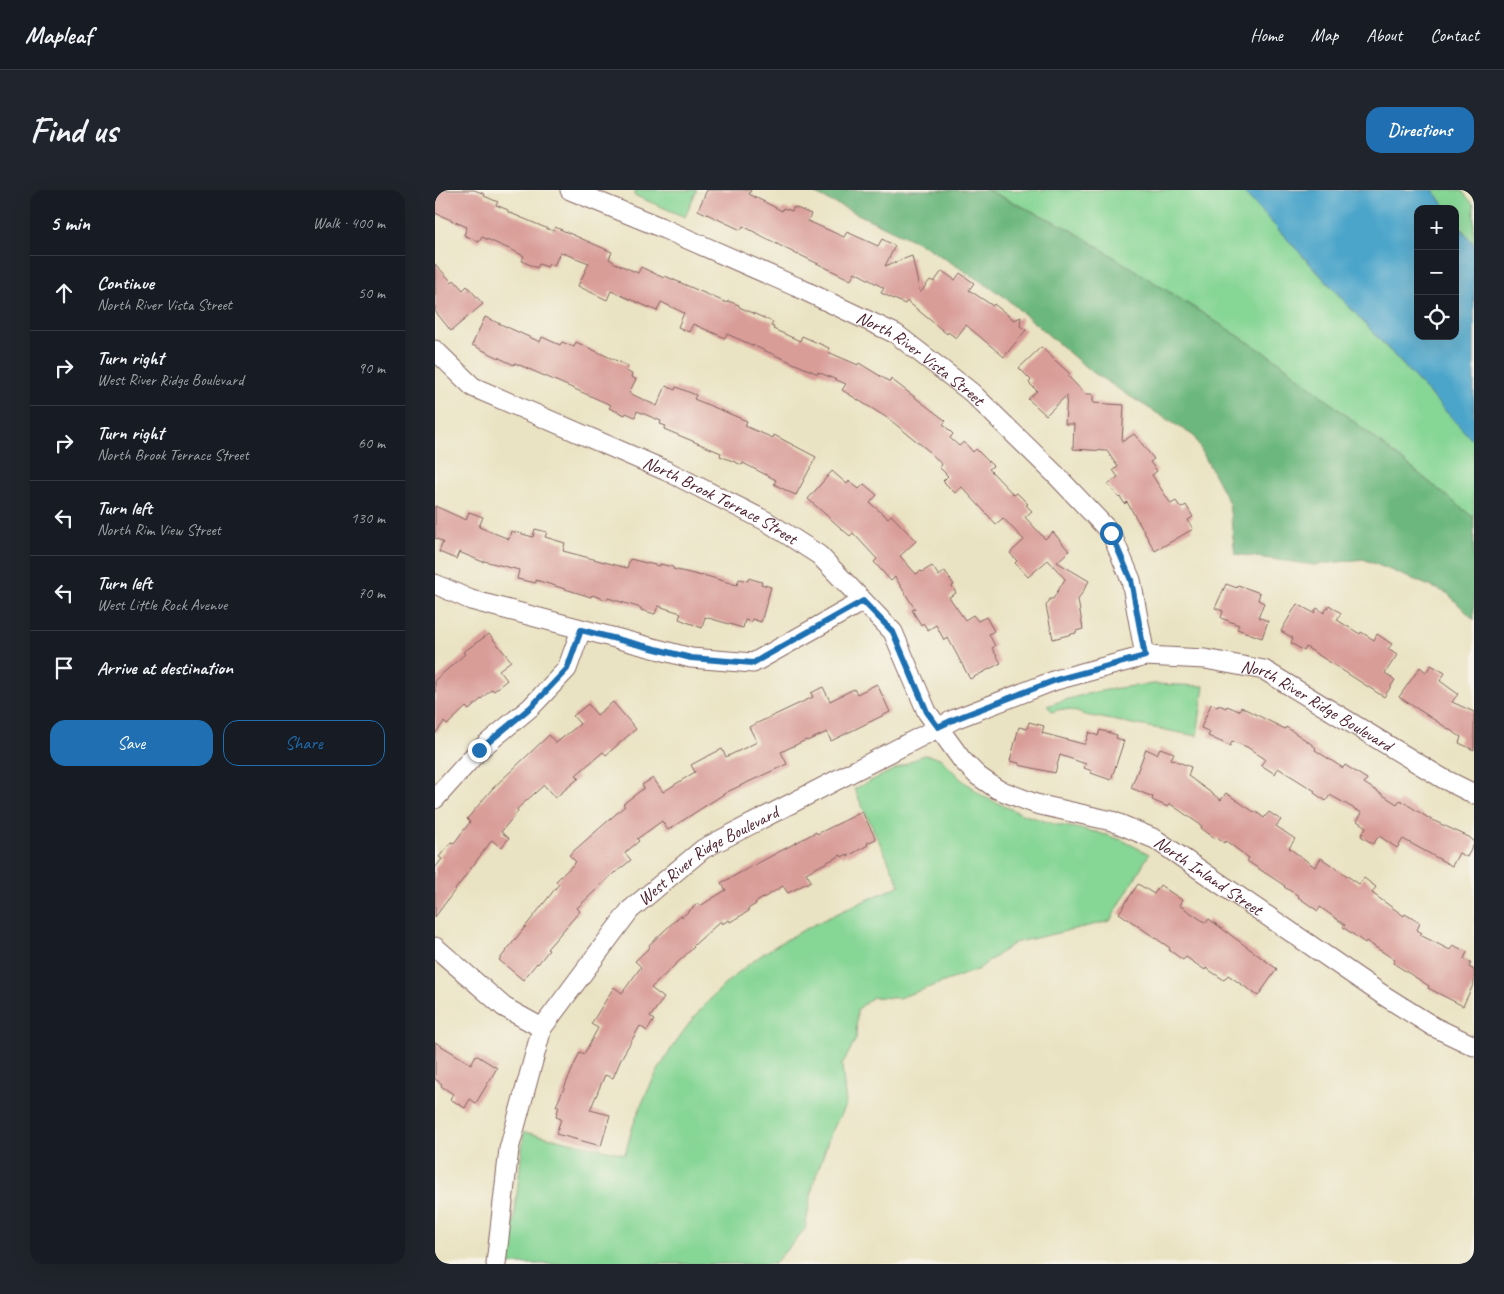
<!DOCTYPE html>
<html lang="en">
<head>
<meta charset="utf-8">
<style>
	body { margin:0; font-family:Caveat,sans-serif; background:#20242c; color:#f1f3f6 }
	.controls { position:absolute; right:15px; top:15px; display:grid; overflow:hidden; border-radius:10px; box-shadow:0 5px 20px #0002 }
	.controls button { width:45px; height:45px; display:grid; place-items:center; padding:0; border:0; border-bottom:1px solid #363941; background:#171b24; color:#f1f3f6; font:25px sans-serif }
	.stop { position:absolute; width:15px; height:15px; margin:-11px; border:4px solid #1f6fb2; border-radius:50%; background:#fff }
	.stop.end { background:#1f6fb2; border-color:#fff; box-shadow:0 1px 5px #0008 }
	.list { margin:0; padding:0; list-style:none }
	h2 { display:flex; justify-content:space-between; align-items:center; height:65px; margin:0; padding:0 20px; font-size:21px }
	h2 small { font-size:16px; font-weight:400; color:#9ea1a6 }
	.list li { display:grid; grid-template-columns:32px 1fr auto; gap:15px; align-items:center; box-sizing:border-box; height:75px; padding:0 20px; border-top:1px solid #363941 }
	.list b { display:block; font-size:19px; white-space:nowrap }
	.list p { margin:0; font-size:16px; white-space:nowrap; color:#9ea1a6 }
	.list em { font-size:16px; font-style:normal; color:#9ea1a6 }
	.actions { display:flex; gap:10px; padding:15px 20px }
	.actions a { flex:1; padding:11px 0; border:1px solid #1f6fb2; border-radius:15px; text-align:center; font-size:18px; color:#1f6fb2 }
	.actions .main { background:#1f6fb2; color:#fff }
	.icon { flex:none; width:28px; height:28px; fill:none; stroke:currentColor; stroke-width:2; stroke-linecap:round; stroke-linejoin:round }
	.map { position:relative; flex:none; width:1039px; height:1074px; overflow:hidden; border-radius:15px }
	header { display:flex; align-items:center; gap:30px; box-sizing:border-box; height:70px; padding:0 25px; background:#171b24; border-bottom:1px solid #363941 }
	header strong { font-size:24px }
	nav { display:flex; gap:28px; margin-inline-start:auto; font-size:18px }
	.intro { display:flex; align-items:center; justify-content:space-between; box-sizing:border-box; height:120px; padding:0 30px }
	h1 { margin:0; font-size:35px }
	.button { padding:12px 22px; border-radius:15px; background:#1f6fb2; color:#fff; font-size:18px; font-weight:700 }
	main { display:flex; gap:30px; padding:0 30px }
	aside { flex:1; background:#171b24; border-radius:15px; box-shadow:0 5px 20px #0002 }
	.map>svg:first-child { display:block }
</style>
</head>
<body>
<header>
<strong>Mapleaf</strong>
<nav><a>Home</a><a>Map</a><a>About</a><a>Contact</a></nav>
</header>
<div class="intro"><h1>Find us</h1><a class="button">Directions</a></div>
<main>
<aside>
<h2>5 min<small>Walk · 400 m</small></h2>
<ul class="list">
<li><svg class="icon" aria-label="ahead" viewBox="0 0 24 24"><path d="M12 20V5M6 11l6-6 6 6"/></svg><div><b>Continue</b><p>North River Vista Street</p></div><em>50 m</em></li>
<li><svg class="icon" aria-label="right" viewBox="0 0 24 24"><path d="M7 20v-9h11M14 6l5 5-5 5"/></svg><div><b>Turn right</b><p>West River Ridge Boulevard</p></div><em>90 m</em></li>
<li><svg class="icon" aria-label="right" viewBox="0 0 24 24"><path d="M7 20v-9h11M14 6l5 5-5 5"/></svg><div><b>Turn right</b><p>North Brook Terrace Street</p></div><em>60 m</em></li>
<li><svg class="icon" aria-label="left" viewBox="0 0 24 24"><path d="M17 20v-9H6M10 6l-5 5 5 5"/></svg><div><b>Turn left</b><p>North Rim View Street</p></div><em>130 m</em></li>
<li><svg class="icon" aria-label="left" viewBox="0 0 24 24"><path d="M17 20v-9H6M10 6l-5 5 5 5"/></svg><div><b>Turn left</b><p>West Little Rock Avenue</p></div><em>70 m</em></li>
<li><svg class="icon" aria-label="arrive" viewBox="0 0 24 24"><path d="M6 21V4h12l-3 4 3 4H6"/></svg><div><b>Arrive at destination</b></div></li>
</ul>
<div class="actions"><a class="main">Save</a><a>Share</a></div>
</aside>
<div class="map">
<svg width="1039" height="1074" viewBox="0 0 1039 1074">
	<rect width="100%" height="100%" fill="#f7f3e8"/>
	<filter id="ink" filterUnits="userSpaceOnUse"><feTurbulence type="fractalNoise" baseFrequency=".02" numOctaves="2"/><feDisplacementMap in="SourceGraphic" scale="10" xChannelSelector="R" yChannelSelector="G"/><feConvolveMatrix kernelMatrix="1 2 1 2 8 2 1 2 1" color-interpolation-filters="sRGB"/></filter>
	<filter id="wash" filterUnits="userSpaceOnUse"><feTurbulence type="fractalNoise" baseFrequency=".0096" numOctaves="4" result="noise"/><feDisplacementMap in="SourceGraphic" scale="20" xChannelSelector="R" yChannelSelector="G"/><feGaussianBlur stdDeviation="1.12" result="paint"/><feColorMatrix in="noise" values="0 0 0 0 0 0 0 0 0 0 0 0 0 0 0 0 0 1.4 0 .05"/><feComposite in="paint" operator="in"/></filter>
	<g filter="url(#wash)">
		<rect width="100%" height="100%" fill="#eae3c3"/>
		<g fill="#86d695" stroke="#687a60">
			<path d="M201,0H262L250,27L199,5Z"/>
			<path d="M552,0H807L1039,252V328L846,173L635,39Z"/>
			<path d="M998,0H1026L1039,15V55L1020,30V19H1012Z"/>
			<path d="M719,494L769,496L762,546L650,525C639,521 628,516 618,522L612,516C647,503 682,497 719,494Z"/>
			<path d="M489,565L505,568L527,590L549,607L587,624L619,634L661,642L687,650L714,664L675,731L579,753L542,780L464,808L438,807L422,820L421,849L407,875L411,914L395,945L378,995L370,1039L339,1074H74L89,942L190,964C194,952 196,939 201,928C229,855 281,789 349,751C386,729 426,713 465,695L419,599Z"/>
		</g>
		<path fill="#6cb77e" stroke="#5b6b54" d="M372,0H552L635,39L846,173L1039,328V430L1012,403L928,369L879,375L800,364L794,313L759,246L691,204L653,179L567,105L490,56Z"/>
		<path fill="#4ca5ca" stroke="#4b627a" d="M807,0H998L1012,19H983V146H1020V30L1039,55V252Z"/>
		<g id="blocks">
			<g fill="#d99d98">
				<path d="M0,0H39L50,4L49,6L63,12L61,15L73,20V22L118,41L120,37L177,62L174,69L180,73L203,83L206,77L229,88L230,86L292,113L293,111L304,115V117L338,132L336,136L339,137L338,139L365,151L367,146L394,158L393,162L423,175L424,173L455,192L456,189L511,231L508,234L518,244L515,248L524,256L529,252L538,262L541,259L558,276L554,279L579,305L582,303L593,314L591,315L597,321L590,327L610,349L618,342L634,361L622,372L654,391L643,410L648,439L641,441V443L618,449L611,416L615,409H618L630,389L613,370L593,387L580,373L582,371L575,363L589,350L568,328L561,334L527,297L520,303L508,291L513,286L504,277L507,275L495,262L454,229L407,200L411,194L383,182V184L292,144L290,148L258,134L254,142L243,137L249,123L226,112L222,121L176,101L172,110L143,96L154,73L125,62L119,76L114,74L112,77L104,74L102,78L87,71L89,66L79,61L47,47L44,52L29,45L32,37L0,23Z"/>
				<path d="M272,0H316L314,4L347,21L348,18L357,21L359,17L376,24L373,31L409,47L412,42L443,56L447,49L460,56L450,76L477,66L485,103L495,90L499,92L507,81L520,90L525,83L539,93L534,100L558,116L559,114L579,130L586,127L585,136L591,140L569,167L531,135L521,148L513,142L512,144L472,111L470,114L446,103L449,98L420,82L416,90L363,64V65L308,36L306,40L263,20Z"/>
				<path d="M0,74L17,92L19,90L28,100L32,96L48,114L16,141L0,121Z"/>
				<path d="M50,127L105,152L107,147L125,155L127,152L139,157L141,152L193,176L191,181L197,184L196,187L201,189L194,203L222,216L231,196L240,200L241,197L261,205L259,209L312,231L310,236L338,248L339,245L381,267L361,305L354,302L339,294L341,290L308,273L307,275L300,272L285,266L286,263L229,239L231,236L225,234L226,231L202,221L200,227L191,223L190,225L174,218L176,215L80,173L79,175L37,155Z"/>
				<path d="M606,157L635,184L633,186L650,204H658V213L689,215L687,252L699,244L719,269L715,272L722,281L717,285L736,314L741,311L746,318L751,315L758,327L753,330L758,339L720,361L692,312L690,314L685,307L684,308L673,294L683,287L678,280L683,277L672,261L638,259L639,234H630L632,205L611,225L593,209L602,201L594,193L596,190L584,178Z"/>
				<path d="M397,281L412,294L414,291L424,299L429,294L442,305L435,313L453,328L456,325L481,351L465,366L481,384L486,381L487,382L497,376L504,386L510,381L519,395L517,396L521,403L514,407L530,430L538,425L543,431L551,427L559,441L554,444L560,456L557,458L566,473L535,489L513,448L509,450L501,435L493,440L488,433L486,435L477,420L480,419L460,387L456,391L439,372L442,369L418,343L415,346L373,309Z"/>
				<path d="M0,316L31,330L34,322L48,327L44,337L74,349L76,341L98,347L100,339L112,342L110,347L130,353L128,361L192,378L195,369L211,373L225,376V374L238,377V379L267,386L268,385L302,395L304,389L313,391V388L327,392L326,394L336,397L326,432L317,429L316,432L310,430L308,438L270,427L267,438L244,429L246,423L223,416L220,424L206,420V418L173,408L172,410L157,405L156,407L101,390V393L82,389L84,380L49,371L48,372L24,362L21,369L4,362L8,352L0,348Z"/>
				<path d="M791,394L802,398L803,395L825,403L823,410L829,413L823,427L833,431L827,448L802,439L804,435L786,428L788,421L780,418Z"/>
				<path d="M862,414L879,423L882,418L889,423L894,415L906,423L902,430L925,444L926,442L939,450L942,444L957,454L953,459L962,465L950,483L960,490L949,507L871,457L869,461L856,453L858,448L846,441Z"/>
				<path d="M54,444L76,471L64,480L72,490L59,501L57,499L34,520L31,517L12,535L9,532L0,544V490L30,464L28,462Z"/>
				<path d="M996,475L1010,483L1005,491L1023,504L1017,512L1039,522V560L1024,553L1026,547L964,507L985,477L991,482Z"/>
				<path d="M442,494L455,522L396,551L392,542L372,551L371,550L346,562L352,574L292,602L233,640L227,631L202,649L204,651L190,663L196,670L180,683V682L142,718L145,721L112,759L114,760L103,774L102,773L88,790L64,770L124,694L121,691L141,672L134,665L190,616L188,614L209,598L207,595L218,588L228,602L260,582L256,575L267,569L287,559L291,567L322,552L314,537L378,507L376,503L388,497L395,511L419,499L422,504Z"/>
				<path d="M178,512L201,539L171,565L168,562L141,585L144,588L120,608L109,595L82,619L83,621L66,642L74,648L66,658L57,650L0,727V678L7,669L4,667L16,652L19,653L35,632L32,629L57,599L114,545L121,553L145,534L138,526L153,514L162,525Z"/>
				<path d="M776,514L783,517L784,515L791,518L792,516L804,521L806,517L850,539L851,537L875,553L881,558L880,560L908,578L910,575L924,584L932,589L929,593L962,614L965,610L995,629L1034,647L1039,651V654L1032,667L1024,663L1017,676L968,649L962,658L944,646L938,654L926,646L931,637L922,631L927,623L895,605L891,611L879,603L880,601L843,578L840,584L826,575L830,569L812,557L797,551L795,556L773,546L775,542L766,538Z"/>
				<path d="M594,532L609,536L607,543L648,554H650L654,542L663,546L665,540L682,545L681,548L689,551L676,590L656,583L657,581L649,578L651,574L625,565L620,583L584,575V573L575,571L584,537L592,539Z"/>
				<path d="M725,558L739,563L736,569L756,577L753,586L786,610L791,603L819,622L820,621L829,628L834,622L846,630L841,636L860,649L854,658L880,677L886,668L924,694L929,688L941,697L937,703L969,726L970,724L985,733L982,740L987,743L985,745L1015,760L1018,755L1032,762L1029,769L1036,773L1034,777L1039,780V793L1028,816L993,798L994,796L958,773L960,770L931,751L930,753L908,737L910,735L885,717L883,721L863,707L864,706L849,697L850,696L812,671L814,668L791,651L789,653L782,648L781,649L766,638L767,636L734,613L733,617L717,610L718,607L696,598L711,559L722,564Z"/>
				<path d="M427,622L441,649L432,653L433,655L413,666L412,664L407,667L406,665L371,683L376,691L353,703L348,696L320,713L321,714L313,719L314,721L295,732L294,730L287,734L286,731L258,756L259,757L216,798L229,808L215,827L219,830L212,841L205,836L187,867L178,888L170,885L155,920L175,925L166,956L121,944L126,929L121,927L124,916H121L145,862L149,864L163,838L156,834L179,797L187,803L206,777L200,771L215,757L214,755L246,725L247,727L262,714L265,716L291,700L286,693L381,642L382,644Z"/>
				<path d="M703,694L719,704L725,695L747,710L744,715L771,733L774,729L842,779L823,806L793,785L789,790L771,778L770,780L751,767L748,770L734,760L735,758L684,723Z"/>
				<path d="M0,852L36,874L41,865L62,878L41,913L35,909L30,918L15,909L18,904L6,896L7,894L0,889Z"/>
			</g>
		</g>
	</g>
	<g filter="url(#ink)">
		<use href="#blocks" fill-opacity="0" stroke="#826460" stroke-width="1"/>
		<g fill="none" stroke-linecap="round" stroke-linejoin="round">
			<defs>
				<g id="street">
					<path id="s1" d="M135,0L225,37L362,97L461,144L536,202L620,284L676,343L696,390L710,466"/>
					<path id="s2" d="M0,160L38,197L234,282L331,331L384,365L458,442L492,522L527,570L543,586L562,599L601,614L677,631L720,649L948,805L999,837L1039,856"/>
					<path d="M0,394L36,410L256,468L318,473L428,411"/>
					<path d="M0,609L44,560L96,517L132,479L146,440"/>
					<path d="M0,757L69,817L107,838"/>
					<path id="s3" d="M61,1074L74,959L107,838L195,720L268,659L520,529L621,490L710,466L770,469L829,480L1007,588L1039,604"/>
				</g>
			</defs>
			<use href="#street" stroke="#826460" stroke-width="21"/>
			<use href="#street" stroke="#fff" stroke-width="19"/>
		</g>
	</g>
	<g fill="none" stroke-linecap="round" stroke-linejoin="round" filter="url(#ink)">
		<path stroke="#1f6fb2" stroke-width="6" d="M44,560L96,517L132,479L146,440L256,468L318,473L428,411L458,442L492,522L503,537L520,529L621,490L710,466L696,390L676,343"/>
	</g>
	<g text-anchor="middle" stroke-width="5" stroke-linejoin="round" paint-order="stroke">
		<g font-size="18" fill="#4a1f2b" stroke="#f7f3e8">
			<text dy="6" stroke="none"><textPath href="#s1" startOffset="390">North River Vista Street</textPath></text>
			<text dy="6" stroke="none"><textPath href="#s2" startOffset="325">North Brook Terrace Street</textPath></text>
			<text dy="6" stroke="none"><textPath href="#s3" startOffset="1150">North River Ridge Boulevard</textPath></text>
			<text dy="6" stroke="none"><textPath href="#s3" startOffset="484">West River Ridge Boulevard</textPath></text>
			<text dy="6" stroke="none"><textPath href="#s2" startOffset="968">North Inland Street</textPath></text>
		</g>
	</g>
</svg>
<div class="controls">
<button>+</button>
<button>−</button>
<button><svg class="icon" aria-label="locate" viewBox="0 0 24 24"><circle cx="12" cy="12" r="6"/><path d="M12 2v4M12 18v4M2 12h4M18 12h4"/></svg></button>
</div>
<div class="stop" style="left:676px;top:343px"></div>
<div class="stop end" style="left:44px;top:560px"></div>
</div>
</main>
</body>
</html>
